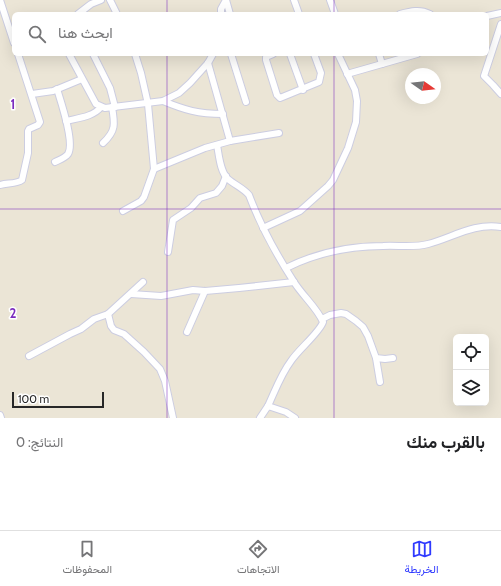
<!DOCTYPE html>
<html lang="ar">
<head>
<meta charset="utf-8">
<style>
	body { margin:0; font-family:Cabin,Vazirmatn,sans-serif; background:#f2f2f2; color:#202124; direction:rtl }
	.controls { position:absolute; right:12px; bottom:12px; display:grid; overflow:hidden; border-radius:6px; box-shadow:0 4px 16px #0002 }
	.controls button { width:36px; height:36px; display:grid; place-items:center; padding:0; border:0; border-bottom:1px solid #e0e0e0; background:#fff; color:#202124; font:20px sans-serif }
	.compass { position:absolute; left:405px; top:68px; width:36px; height:36px; border-radius:50%; background:#fff; box-shadow:0 4px 16px #0002; rotate:104deg }
	.scale { position:absolute; left:12px; bottom:10px; width:92px; box-sizing:border-box; padding-left:4px; border:2px solid #272727; border-top:0; font-size:11px; line-height:14px; white-space:nowrap; color:#272727; -webkit-text-stroke:3px #fff; paint-order:stroke }
	.list { margin:0; padding:0; list-style:none }
	h2 { display:flex; justify-content:space-between; align-items:center; height:52px; margin:0; padding:0 16px; font-size:17px }
	h2 small { font-size:13px; font-weight:400; color:#757577 }
	.icon { flex:none; width:22px; height:22px; fill:none; stroke:currentColor; stroke-width:2; stroke-linecap:round; stroke-linejoin:round }
	.map { position:relative; flex:none; width:501px; height:418px; overflow:hidden; direction:ltr }
	.search { position:absolute; background:#fff; box-shadow:0 4px 16px #0002; left:12px; right:12px; top:12px; height:44px; display:flex; align-items:center; gap:10px; box-sizing:border-box; padding:0 14px; border-radius:6px; color:#757577; font-size:15px }
	.sheet { height:112px; background:#fff }
	nav { display:flex; justify-content:space-around; align-items:center; box-sizing:border-box; height:56px; border-top:1px solid #e0e0e0; background:#fff; font-size:11px; color:#757577 }
	nav a { display:grid; justify-items:center; gap:2px }
	nav .on { color:#2f3aff }
	.map>svg:first-child { display:block }
</style>
</head>
<body>
<div class="map">
<svg width="501" height="418" viewBox="0 0 501 418">
	<rect width="100%" height="100%" fill="#ebe5d6"/>
	<g fill="none" stroke-linecap="round" stroke-linejoin="round">
		<defs>
			<g id="minor">
				<path d="M0,0L14,43"/>
				<path d="M110,0L117,14"/>
				<path d="M226,0L230,14"/>
				<path d="M294,0L299,14"/>
				<path d="M330,0L335,14"/>
				<path d="M78,14L91,4L101,0"/>
				<path d="M221,14V9L226,0"/>
				<path d="M400,14C411,11 420,9 430,14"/>
				<path d="M487,16L501,13"/>
				<path d="M501,24L484,76L493,85L501,94"/>
				<path d="M69,54L96,104L105,108L163,101L179,93L190,83L208,63L213,54"/>
				<path d="M93,54L110,88L115,107"/>
				<path d="M231,54L246,102"/>
				<path d="M273,54L266,57V60L277,95L280,98L319,82L321,73L314,54"/>
				<path d="M290,54L303,90"/>
				<path d="M379,54L382,64"/>
				<path d="M208,63L230,141"/>
				<path d="M347,74L417,54"/>
				<path d="M32,94L53,91L82,79"/>
				<path d="M163,101C185,110 198,114 223,114"/>
				<path d="M66,121C78,118 93,117 101,107"/>
				<path d="M103,143C116,131 115,124 112,107"/>
				<path d="M217,145C219,155 220,172 228,179C235,185 243,188 249,195C261,227 276,254 294,282C302,295 318,309 323,322C320,332 298,350 291,361C281,374 275,391 268,406"/>
				<path d="M55,162C59,160 65,158 68,154C75,143 61,102 57,89"/>
				<path d="M154,169L205,148L230,141L279,133"/>
				<path d="M0,185C7,183 17,184 22,180L28,153V131L29,129L38,125L40,122L18,54"/>
				<path d="M123,211L141,201L144,197L154,169L148,104L141,73L135,54"/>
				<path d="M263,228L300,211L328,186L333,180L348,148L356,122L357,101L355,90L338,54"/>
				<path d="M168,252L173,220L191,208L200,198L216,193L222,186L226,176"/>
				<path d="M286,268C318,252 348,246 383,246C397,245 414,248 428,244C454,237 473,223 501,227"/>
				<path d="M131,294L161,296L193,290L205,291L239,288L294,282"/>
				<path d="M108,314L143,282"/>
				<path d="M322,319L330,315L341,313L346,314L356,321L363,327L368,336L376,358L385,359L393,358"/>
				<path d="M187,332L205,291"/>
				<path d="M29,356L70,334L81,329L94,319L108,314L111,326L114,330L124,334L144,352L160,369L165,381L173,418"/>
				<path d="M376,358L380,382"/>
				<path d="M0,415L1,418"/>
				<path d="M260,418L268,406L286,412L295,418"/>
			</g>
		</defs>
		<use href="#minor" stroke="#cccde1" stroke-width="8"/>
		<use href="#minor" stroke="#fff" stroke-width="6"/>
	</g>
	<path fill="none" stroke="#7b2cbf" stroke-width="1" stroke-opacity="0.55" d="M167,0V14M334,0V14M167,54V418M334,54V418M0,209H501"/>
	<g font-size="13" text-anchor="middle" font-weight="bold" fill="#7b2cbf" stroke="#fff" stroke-width="3" stroke-linejoin="round" paint-order="stroke">
		<text x="13" y="109">1</text>
		<text x="13" y="318">2</text>
	</g>
</svg>
<div class="controls">
<button><svg class="icon" aria-label="locate" viewBox="0 0 24 24"><circle cx="12" cy="12" r="6"/><path d="M12 2v4M12 18v4M2 12h4M18 12h4"/></svg></button>
<button><svg class="icon" aria-label="layers" viewBox="0 0 24 24"><path d="M12 4l9 5-9 5-9-5zM3 14l9 5 9-5"/></svg></button>
</div>
<svg class="compass" viewBox="-18 -18 36 36"><path d="M0-13l5 13h-10z" fill="#e53935"/><path d="M0 13l5-13h-10z" fill="#757577"/></svg>
<div class="scale">100 m</div>
<div class="search"><svg class="icon" aria-label="search" viewBox="0 0 24 24"><circle cx="10" cy="10" r="6"/><path d="M15 15l6 6"/></svg>ابحث هنا</div>
</div>
<section class="sheet">
<h2>بالقرب منك<small>النتائج: 0</small></h2>
<ul class="list">
</ul>
</section>
<nav>
<a class="on"><svg class="icon" aria-label="map" viewBox="0 0 24 24"><path d="M3 6l6-2 6 2 6-2v14l-6 2-6-2-6 2zM9 4v14M15 6v14"/></svg>الخريطة</a>
<a><svg class="icon" aria-label="directions" viewBox="0 0 24 24"><path d="M12 3l9 9-9 9-9-9zM9 14v-3h6M13 9l2 2-2 2"/></svg>الاتجاهات</a>
<a><svg class="icon" aria-label="saved" viewBox="0 0 24 24"><path d="M7 4h10v16l-5-4-5 4z"/></svg>المحفوظات</a>
</nav>
</body>
</html>
